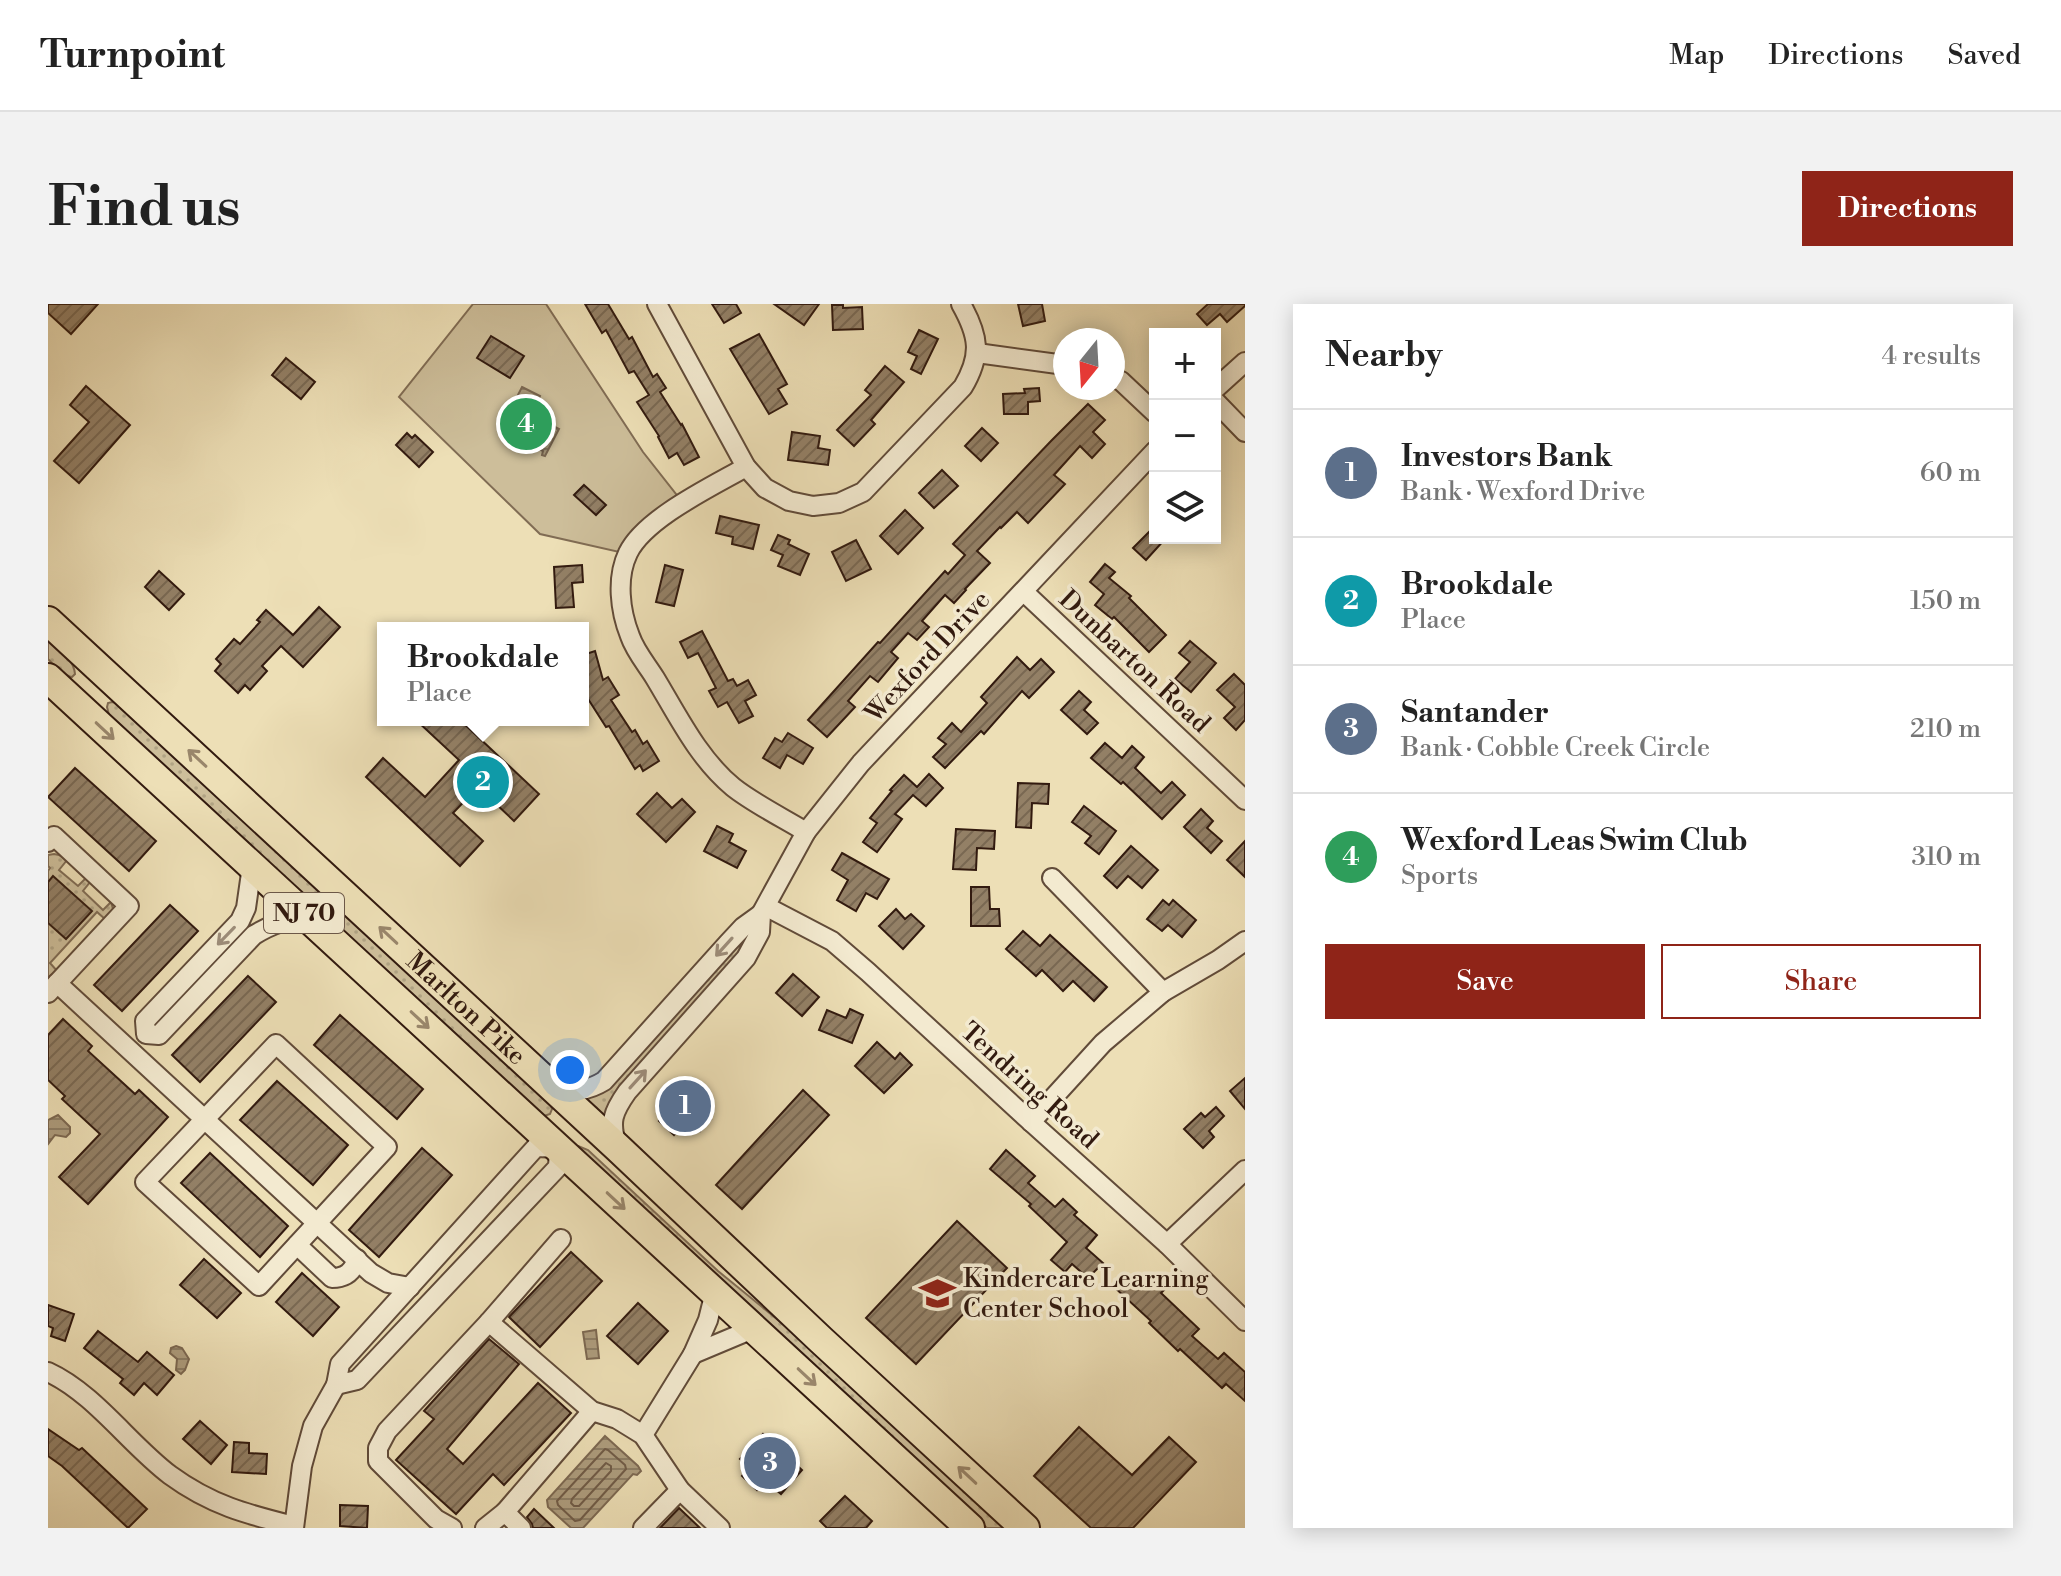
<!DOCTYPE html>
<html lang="en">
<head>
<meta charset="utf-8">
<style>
	body { margin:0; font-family:"Libre Bodoni",serif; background:#f2f2f2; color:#222 }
	.controls { position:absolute; right:24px; top:24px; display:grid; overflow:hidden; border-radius:0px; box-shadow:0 4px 20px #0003 }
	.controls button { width:72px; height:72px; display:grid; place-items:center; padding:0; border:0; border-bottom:2px solid #e0e0e0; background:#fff; color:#222; font:40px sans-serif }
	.compass { position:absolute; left:1005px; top:24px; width:72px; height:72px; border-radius:50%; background:#fff; box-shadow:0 4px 20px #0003; rotate:198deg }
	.you { position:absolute; left:522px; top:766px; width:28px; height:28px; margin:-20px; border:6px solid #fff; border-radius:50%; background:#1a73e8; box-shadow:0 0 0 12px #1a73e833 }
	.badge { display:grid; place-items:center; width:52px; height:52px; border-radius:50%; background:#8f2418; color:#fff; font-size:26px; font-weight:700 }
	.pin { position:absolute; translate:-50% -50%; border:4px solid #fff; box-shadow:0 2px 8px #0006 }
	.popup { position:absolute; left:329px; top:318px; width:212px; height:104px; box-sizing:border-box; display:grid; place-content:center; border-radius:0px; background:#fff; filter:drop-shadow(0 2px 6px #0005); font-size:26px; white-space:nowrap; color:#767676 }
	.popup b { font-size:30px; color:#222 }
	.popup::after { content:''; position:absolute; left:50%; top:100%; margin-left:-16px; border:16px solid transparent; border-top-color:#fff }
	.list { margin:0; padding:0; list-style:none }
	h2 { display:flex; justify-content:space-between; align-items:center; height:104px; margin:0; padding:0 32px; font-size:34px }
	h2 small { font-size:26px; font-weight:400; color:#767676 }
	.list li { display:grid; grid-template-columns:52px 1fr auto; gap:24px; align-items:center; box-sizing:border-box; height:128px; padding:0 32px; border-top:2px solid #e0e0e0 }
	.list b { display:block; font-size:30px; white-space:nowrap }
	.list p { margin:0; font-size:26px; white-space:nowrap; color:#767676 }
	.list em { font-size:26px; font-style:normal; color:#767676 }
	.actions { display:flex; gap:16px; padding:24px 32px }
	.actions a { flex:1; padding:18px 0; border:2px solid #8f2418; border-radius:0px; text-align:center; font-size:28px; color:#8f2418 }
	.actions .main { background:#8f2418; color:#fff }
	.icon { flex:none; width:44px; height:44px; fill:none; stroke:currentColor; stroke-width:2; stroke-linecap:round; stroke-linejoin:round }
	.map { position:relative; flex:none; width:1197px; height:1224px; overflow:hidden; border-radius:0px }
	header { display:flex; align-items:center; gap:48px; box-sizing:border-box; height:112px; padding:0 40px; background:#fff; border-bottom:2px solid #e0e0e0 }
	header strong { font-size:38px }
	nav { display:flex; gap:44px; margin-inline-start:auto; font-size:28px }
	.intro { display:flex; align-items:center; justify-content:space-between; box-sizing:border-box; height:192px; padding:0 48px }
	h1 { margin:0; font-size:56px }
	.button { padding:20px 36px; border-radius:0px; background:#8f2418; color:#fff; font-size:28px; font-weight:700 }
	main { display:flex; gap:48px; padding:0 48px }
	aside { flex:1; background:#fff; border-radius:0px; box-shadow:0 4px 20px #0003 }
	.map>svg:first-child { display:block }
</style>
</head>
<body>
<header>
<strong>Turnpoint</strong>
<nav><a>Map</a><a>Directions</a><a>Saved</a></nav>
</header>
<div class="intro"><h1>Find us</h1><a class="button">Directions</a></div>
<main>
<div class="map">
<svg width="1197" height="1224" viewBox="0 0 1197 1224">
	<defs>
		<pattern id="grass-dots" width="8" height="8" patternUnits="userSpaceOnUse" patternTransform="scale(2)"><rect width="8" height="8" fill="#cdbe9a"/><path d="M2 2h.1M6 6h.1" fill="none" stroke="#b0a384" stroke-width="1.8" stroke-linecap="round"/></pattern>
		<pattern id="water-rules" width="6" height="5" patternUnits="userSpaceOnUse" patternTransform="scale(2)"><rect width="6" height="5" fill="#ad9c7d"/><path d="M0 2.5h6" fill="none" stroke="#8d7e65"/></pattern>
		<pattern id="building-hatch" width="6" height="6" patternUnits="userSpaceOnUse" patternTransform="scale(2)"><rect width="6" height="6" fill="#938066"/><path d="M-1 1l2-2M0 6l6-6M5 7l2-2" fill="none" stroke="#796852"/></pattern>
	</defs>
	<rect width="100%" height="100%" fill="#eddfb6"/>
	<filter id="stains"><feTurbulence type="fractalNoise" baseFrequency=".0025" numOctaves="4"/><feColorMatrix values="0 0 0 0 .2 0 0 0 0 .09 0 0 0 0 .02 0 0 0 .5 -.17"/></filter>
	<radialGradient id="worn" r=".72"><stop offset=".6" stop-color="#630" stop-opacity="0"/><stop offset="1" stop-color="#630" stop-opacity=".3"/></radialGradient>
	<g fill="url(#grass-dots)" stroke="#806c54" stroke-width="2">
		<path d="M0,335C11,345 26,355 27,370L24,373C14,372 7,362 0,355Z"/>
		<path d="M64,398L69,399L502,800L504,805L502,810L496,812L61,411L59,403L60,399Z"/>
		<path d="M6,550L11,551L19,556L11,566L30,582L38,574L42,578L35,587L55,606L63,598L65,605L58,616L49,608L2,659L10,668L0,678V567L2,564L0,562V551Z"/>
		<path d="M695,623L712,628L579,788L565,829L523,787L535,786Z"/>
		<path d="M530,842L540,846L670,967L789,1064L962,1224H939L528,843Z"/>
	</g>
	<path fill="#cdbe9a" stroke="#806c54" stroke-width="2" d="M425,0H498L595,148L635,199L580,250L492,230L351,93Z"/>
	<g fill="url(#water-rules)" stroke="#7c6851" stroke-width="2">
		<path d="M474,83L492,92L483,111L511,125L497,152L494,151L495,147L452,126Z"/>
		<path d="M10,811L22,823V829L18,833L7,831L0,840V816Z"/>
		<path d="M548,1026L551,1054L539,1055L535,1028Z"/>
		<path d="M128,1042L134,1044L141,1055L137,1066L133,1070L128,1066L129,1055L122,1049L123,1044Z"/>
		<path d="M557,1132L590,1162L593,1167L589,1171L585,1170L535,1224H523L500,1203L499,1196Z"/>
	</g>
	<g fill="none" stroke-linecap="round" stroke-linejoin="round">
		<g stroke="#705b46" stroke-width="2">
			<path d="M473,110L480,118L497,128L498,131L496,136L492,137L465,123C463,118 468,110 473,110Z"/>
			<path d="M557,1145L560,1146L577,1161L578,1165L532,1216L527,1217L510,1201L509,1197Z"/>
			<path d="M558,1159L563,1162V1167L531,1202H526L523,1199L524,1195Z"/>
		</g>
	</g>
	<g fill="url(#building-hatch)" stroke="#321a0f" stroke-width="2">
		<path d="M0,0H50L23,30L0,9Z"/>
		<path d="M537,0H560L581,35L584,33L605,73L609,70L618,84L612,88L633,121L634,120L651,153L636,161L629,149L621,154L610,133L611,132L589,98L601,91L586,67L581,69L558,26L554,29Z"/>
		<path d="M664,0H688L693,9L676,19Z"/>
		<path d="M726,0H771L756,21Z"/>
		<path d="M970,0H994L997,17L975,22Z"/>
		<path d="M1160,0H1197V2L1179,18L1172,10L1159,21L1149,10Z"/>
		<path d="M784,1H795V4L814,3L815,25L785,26Z"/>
		<path d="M871,26L890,35L873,70L863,65L869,52L860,48Z"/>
		<path d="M711,30L739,80L730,85L739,100L721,110L682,45Z"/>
		<path d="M443,32L476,52L462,74L429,54Z"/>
		<path d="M238,54L267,78L253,95L224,71Z"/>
		<path d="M837,62L856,78L823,116L827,120L806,142L789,126L823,91L817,86Z"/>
		<path d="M38,82L82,121L31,179L6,157L41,118L22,101Z"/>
		<path d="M991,84L992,97L980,98V110H956L955,90L977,89L976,85Z"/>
		<path d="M1040,100L1057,116L1045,128L1057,140L1044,154L1032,142L1006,171L1017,180L980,219L969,208L953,224L952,223L929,247L942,259L917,285L918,286L906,299L897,291L874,317L881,323L869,336L860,329L843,348L850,354L830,378L822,372L800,397L807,403L779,433L760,416L830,338L832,339L897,267L900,270L917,251L905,240L1003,137Z"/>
		<path d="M934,124L950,139L933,157L917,142Z"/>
		<path d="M744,128L772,132L770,144L782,146L780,161L740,156Z"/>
		<path d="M359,129L364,134L367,131L385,148L371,163L348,141Z"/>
		<path d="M894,166L910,182L886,204L871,189Z"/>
		<path d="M536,181L558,201L548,211L526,191Z"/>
		<path d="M857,206L875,224L850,250L832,232Z"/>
		<path d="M672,212L711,221L705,245L684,240L685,233L668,229Z"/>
		<path d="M1107,222V234H1118L1098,256L1085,244Z"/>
		<path d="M730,231L742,236L740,240L761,250L752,271L730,262L735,251L723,246Z"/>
		<path d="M808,236L823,265L798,277L784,248Z"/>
		<path d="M1057,260L1067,268L1061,274L1083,292L1081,294L1118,331L1101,348L1066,313L1064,315L1047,301L1056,290L1042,278Z"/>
		<path d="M534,261L535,278L524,279L526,303L508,304L506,263Z"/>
		<path d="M617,261L635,266L626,302L608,298Z"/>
		<path d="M111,267L136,290L121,306L97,283Z"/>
		<path d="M271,303L292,323L255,363L233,342L214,362L219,367L202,386L197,381L190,389L167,367L173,360L168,355L186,335L192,340L212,318L209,316L218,306L245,331Z"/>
		<path d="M654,327L680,377L685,375L689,382L700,376L708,391L697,397L705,412L691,419L679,398L670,403L661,387L668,384L650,349L640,354L632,338Z"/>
		<path d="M1142,337L1168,359L1143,388L1127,375L1142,358L1131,349Z"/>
		<path d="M547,347L555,376L560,373L571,391L563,396L584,428L587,426L595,440L599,437L611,457L595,467L592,461L587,465L561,422L558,423L535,387V351Z"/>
		<path d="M969,353L982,366L993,355L1006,368L981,394L974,387L936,430L933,427L897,464L885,453L898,440L890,434L904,419L913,428L939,399L933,393Z"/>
		<path d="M1186,370L1197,381V416L1188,426L1176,414L1187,403L1169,386Z"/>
		<path d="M1031,387L1043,398L1036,406L1050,419L1039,430L1013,406Z"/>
		<path d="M368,416H412L491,490L466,517L430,483L405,509L435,537L412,562L318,473L335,454L377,493L411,456Z"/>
		<path d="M740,429L765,444L755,460L739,451L732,464L715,454L727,434L734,438Z"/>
		<path d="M1057,439L1074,454L1084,442L1096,453L1087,464L1113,489L1124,478L1137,491L1114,515L1075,478L1073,480L1043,454Z"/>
		<path d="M27,464L108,537L81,567L0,493Z"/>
		<path d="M881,470L895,484L878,502L865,491L847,510L854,515L829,548L815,538L829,519L822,514L844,487L842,486L856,471L869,483Z"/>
		<path d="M970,479L1001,480L1000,500L984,499L983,524L968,523Z"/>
		<path d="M609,489L624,504L634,495L647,508L618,538L589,510Z"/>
		<path d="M1036,502L1068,527L1051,550L1037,539L1043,532L1024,518Z"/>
		<path d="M1153,505L1165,517L1159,524L1174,537L1163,549L1136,523Z"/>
		<path d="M669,522L685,530L681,538L698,547L689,564L656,547Z"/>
		<path d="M908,525L947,527L946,545L929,544L928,566L905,565Z"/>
		<path d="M1197,537V573L1179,556Z"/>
		<path d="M1083,542L1110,566L1094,584L1080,572L1069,584L1056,572Z"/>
		<path d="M794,549L841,575L829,595L818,589L808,607L789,596L800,576L784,566Z"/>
		<path d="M5,572L44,607L18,635L0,619V578Z"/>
		<path d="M923,583H941L942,605H951L952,622H923Z"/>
		<path d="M1115,596L1121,601L1125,596L1148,616L1134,633L1120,621L1114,627L1099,615Z"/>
		<path d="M122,601L150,627L74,707L46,681Z"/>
		<path d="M848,605L857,615L863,610L876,622L855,645L831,622Z"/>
		<path d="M975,627L992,642L1002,631L1059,683L1046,697L1025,677L1015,687L994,666L988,672L958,645Z"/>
		<path d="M745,670L771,693L754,712L728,689Z"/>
		<path d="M200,672L228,698L152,778L124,751Z"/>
		<path d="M802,705L815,711L804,739L771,726L779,706L798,714Z"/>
		<path d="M292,711L375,785L349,815L266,741Z"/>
		<path d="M15,715L44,742L40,747L87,790L91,786L120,813L40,900L11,873L52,830L14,795L17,792L0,776V731Z"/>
		<path d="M829,738L847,755L852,749L864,761L836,789L807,762Z"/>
		<path d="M1197,774V805L1182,787Z"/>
		<path d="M229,777L300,841L265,881L192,816Z"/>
		<path d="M755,786L781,811L694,905L668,881Z"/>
		<path d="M636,790L663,815L652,827L640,816L626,831L611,817Z"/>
		<path d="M1168,803L1176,812L1161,827L1166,833L1155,844L1136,825L1153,809L1157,813Z"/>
		<path d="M374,844L404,871L331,953L301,926Z"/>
		<path d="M958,846L987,872L980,879L1007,903L1015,895L1029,908L1026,911L1049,931L1038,944L1055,959L1040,974L1024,960L1017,968L1003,956L1019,938L981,902L983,900L942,865Z"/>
		<path d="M162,849L240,922L212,953L133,879Z"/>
		<path d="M909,917L959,964L868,1060L818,1014Z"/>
		<path d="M523,948L554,977L492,1043L461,1013Z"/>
		<path d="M156,955L193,989L169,1014L132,981Z"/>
		<path d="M254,969L291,1003L265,1032L228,998Z"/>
		<path d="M1076,970L1092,985L1103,974L1116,986L1113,989L1151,1025L1144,1032L1170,1055L1176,1049L1197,1068V1097L1178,1080L1174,1084L1132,1045L1130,1047L1101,1019L1103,1017L1065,982Z"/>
		<path d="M590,999L620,1027L590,1060L559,1032Z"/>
		<path d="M0,1001L26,1010L17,1037L3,1032L5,1024L0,1022Z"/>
		<path d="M50,1027L90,1058L99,1048L126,1071L109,1091L96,1079L86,1091L72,1079L75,1075L36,1044Z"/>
		<path d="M441,1035L471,1060L399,1145L415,1160L490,1079L523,1109L456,1181L445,1170L408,1210L348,1156L386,1115L376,1107Z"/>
		<path d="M152,1117L179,1141L163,1160L135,1135Z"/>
		<path d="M1031,1123L1084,1171L1121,1133L1148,1158L1085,1224H1043L986,1172Z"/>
		<path d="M0,1125L31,1146L34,1144L99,1205L80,1224L14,1162L0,1152Z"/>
		<path d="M715,1130L754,1166L733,1190L718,1177L709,1186L694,1172L701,1163L692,1155Z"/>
		<path d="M186,1138L201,1139V1149L219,1150L218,1170L184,1168Z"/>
		<path d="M797,1192L824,1217L818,1224H779L772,1217Z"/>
		<path d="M292,1201L320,1202L319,1224L292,1222Z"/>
		<path d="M631,1204L652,1224H612Z"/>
		<path d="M486,1205L506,1224H485L484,1220L479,1213Z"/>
	</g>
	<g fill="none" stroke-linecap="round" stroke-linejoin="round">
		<defs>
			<g id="minor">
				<path d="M609,0L698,163L717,184L741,197L765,202L791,199L815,188L915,83C934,51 931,32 913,0"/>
				<path d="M929,49L1017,61"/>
				<path d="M1065,74L1073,77L1107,109"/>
				<path d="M1167,85L1197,58"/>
				<path d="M1167,97L1197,128"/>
				<path d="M698,163C665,182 597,214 580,249C568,274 572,307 582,332C587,347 599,361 607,374C630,412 650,454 685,483C705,499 735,514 758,528"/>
				<path d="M976,288L1197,496"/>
				<path d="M0,538L6,532L81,602L0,689"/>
				<path d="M204,562L198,604L192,617L97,717L98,730L111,731L206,631C224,620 239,615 260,613"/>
				<path d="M1004,574L1115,688"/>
				<path d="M719,603L784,637L820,668L983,818L1119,940L1197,1017"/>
				<path d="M713,610L758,528L813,459L1107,147"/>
				<path d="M9,679L323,969L340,979L362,983"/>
				<path d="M228,740L339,843L211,982L97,878Z"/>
				<path d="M507,785C526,788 540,787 556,777L680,639L695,623L713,610L712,628L698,654L579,788C565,808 561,818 569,841"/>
				<path d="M983,818L1055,739L1115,688L1170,656L1197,637"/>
				<path d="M488,843L511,844L510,863L309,1076L288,1081L292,1060Z"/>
				<path d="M1119,940L1197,866"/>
				<path d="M249,941L284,974C297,974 305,968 309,955"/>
				<path d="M667,988L660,1016L645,1050L707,1024"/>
				<path d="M441,1018L513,935"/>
				<path d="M0,1068C46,1089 82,1141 122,1171C163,1201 198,1210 246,1222"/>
				<path d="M595,1131L645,1050"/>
				<path d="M457,1208L544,1107"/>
				<path d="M246,1224L254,1162L265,1122L288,1081"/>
				<path d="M404,1224L388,1215L330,1157V1144L339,1127L441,1018L544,1107L569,1115L595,1131L632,1186L672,1224"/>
				<path d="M437,1224L457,1208L473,1224"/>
				<path d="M595,1224L632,1186"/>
			</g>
			<g id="highway">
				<path id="s1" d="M0,317L570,844L773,1036L977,1224"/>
				<path d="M0,374L922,1224"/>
			</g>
		</defs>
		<use href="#minor" stroke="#614b39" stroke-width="22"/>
		<use href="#highway" stroke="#321a0f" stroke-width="32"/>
		<use href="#minor" stroke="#f3ead0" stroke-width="18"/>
		<use href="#highway" stroke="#eddfb6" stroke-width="28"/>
	</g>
	<defs><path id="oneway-shaft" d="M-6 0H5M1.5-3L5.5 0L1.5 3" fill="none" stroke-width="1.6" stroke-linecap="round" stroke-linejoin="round" transform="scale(2)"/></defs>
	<g stroke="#99866b">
		<use href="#oneway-shaft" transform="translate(57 427) rotate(43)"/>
		<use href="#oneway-shaft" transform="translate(149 454) rotate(-137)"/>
		<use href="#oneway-shaft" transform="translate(340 631) rotate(-137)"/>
		<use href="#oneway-shaft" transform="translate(372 716) rotate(43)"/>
		<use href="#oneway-shaft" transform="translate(568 897) rotate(43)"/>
		<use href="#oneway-shaft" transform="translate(759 1073) rotate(43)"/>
		<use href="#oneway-shaft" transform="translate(919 1171) rotate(-137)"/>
	</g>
	<g stroke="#9c8c79">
		<use href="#oneway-shaft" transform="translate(178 632) rotate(134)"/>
		<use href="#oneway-shaft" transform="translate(676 643) rotate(132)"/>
		<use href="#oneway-shaft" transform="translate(590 775) rotate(-48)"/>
	</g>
	<defs>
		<symbol id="school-bare" viewBox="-9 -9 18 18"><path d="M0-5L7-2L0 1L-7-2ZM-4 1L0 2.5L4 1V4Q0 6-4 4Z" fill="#8f2418" stroke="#f3ead0" stroke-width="2.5" paint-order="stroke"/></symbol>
	</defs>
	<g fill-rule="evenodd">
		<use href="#school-bare" x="864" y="964" width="51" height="51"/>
	</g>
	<g text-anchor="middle" stroke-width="7" stroke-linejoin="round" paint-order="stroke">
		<rect fill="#f3ead0" stroke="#6c5849" stroke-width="2" x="216" y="589" width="80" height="40" rx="6"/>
		<g font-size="24" font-weight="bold" fill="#321a0f">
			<text x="256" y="617">NJ 70</text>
		</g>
		<g font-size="26" fill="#321a0f" stroke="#f3ead0">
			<text transform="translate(879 352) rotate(-47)" y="9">Wexford Drive</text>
			<text transform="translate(1087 357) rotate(43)" y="9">Dunbarton Road</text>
			<text dy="9" stroke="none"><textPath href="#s1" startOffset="570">Marlton Pike</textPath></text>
			<text transform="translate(982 781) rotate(42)" y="9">Tendring Road</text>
		</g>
		<g font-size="26" fill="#321a0f" stroke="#f3ead0" text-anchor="start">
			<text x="915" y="983">Kindercare Learning<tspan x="915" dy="30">Center School</tspan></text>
		</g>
	</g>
	<rect width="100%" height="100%" filter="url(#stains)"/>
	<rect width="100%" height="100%" fill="url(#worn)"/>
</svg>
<div class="controls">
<button>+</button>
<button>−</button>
<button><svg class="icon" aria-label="layers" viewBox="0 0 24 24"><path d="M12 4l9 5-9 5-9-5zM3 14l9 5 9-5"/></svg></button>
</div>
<svg class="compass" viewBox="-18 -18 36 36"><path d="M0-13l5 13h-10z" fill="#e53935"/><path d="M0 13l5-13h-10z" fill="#767676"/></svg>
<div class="you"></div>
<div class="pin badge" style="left:637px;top:802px;background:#5c6f8a">1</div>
<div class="pin badge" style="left:435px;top:478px;background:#0f9aa8">2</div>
<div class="popup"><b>Brookdale</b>Place</div>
<div class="pin badge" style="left:722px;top:1159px;background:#5c6f8a">3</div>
<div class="pin badge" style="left:478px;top:120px;background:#2e9e5b">4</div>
</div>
<aside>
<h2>Nearby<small>4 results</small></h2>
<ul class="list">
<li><span class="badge" style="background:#5c6f8a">1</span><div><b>Investors Bank</b><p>Bank · Wexford Drive</p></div><em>60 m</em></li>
<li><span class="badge" style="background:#0f9aa8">2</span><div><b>Brookdale</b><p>Place</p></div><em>150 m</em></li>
<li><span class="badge" style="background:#5c6f8a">3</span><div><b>Santander</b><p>Bank · Cobble Creek Circle</p></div><em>210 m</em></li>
<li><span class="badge" style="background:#2e9e5b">4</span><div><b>Wexford Leas Swim Club</b><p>Sports</p></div><em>310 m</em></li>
</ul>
<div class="actions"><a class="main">Save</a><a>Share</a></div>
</aside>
</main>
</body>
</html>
